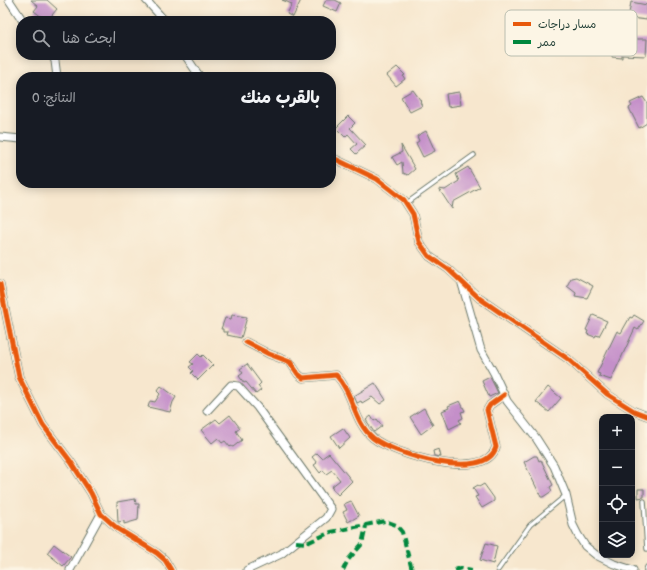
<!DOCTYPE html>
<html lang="ar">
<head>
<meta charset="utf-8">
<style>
	body { margin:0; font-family:"Balsamiq Sans","Playpen Sans Arabic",sans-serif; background:#242831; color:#f1f3f6; direction:rtl }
	.controls { position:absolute; right:12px; bottom:12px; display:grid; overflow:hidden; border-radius:8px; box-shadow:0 2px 10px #0003 }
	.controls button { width:36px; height:36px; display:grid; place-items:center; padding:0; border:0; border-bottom:1px solid #363941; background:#171b24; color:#f1f3f6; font:20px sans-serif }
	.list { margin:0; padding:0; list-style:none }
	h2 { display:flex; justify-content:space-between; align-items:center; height:52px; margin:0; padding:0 16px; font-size:17px }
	h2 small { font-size:13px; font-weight:400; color:#9ea1a6 }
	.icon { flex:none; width:22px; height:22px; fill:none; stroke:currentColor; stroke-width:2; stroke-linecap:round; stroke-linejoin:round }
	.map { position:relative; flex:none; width:647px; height:570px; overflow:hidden; direction:ltr }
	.search { position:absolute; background:#171b24; box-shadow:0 2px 10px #0003; left:16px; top:16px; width:320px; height:44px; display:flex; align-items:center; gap:10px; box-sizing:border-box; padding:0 14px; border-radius:16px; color:#9ea1a6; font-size:15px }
	.panel { position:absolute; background:#171b24; box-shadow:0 2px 10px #0003; left:16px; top:72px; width:320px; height:116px; border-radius:16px; direction:rtl }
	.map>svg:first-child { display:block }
</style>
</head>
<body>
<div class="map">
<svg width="647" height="570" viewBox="0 0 647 570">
	<rect width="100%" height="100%" fill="#fcf5e5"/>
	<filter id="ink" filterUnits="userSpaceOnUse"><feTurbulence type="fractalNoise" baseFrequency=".025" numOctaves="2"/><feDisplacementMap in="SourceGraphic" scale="8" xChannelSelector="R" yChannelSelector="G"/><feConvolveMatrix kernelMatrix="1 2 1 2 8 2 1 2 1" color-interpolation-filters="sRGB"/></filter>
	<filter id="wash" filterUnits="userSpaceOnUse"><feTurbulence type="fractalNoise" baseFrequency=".012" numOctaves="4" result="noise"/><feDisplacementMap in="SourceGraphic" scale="16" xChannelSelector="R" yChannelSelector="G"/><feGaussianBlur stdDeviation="0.9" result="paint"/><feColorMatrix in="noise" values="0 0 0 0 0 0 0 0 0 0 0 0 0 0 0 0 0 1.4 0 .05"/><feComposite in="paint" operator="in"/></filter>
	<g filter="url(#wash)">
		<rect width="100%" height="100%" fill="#f7e7ce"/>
		<g id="blocks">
			<g fill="#c48fc9">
				<path d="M31,0H47L57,9L47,21L34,11L38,6Z"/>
				<path d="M282,0H301L293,17L287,14L292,4Z"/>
				<path d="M326,0H335L341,3L337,12L323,6Z"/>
				<path d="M631,2L647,5V20L631,18L632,15L629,14Z"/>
				<path d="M634,39H647L646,56L622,55V58L612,57L613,41H634Z"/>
				<path d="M397,67L405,75L403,76L405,79L396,86L387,75Z"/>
				<path d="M413,90L421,101L420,102L422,106L410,112L401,97Z"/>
				<path d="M459,92L461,105L448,107L446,94Z"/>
				<path d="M643,97L647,103V123L639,128L629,108L632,106L630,103Z"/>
				<path d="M348,116L355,123L350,128L366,145L356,154L351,149L357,144L348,134L345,137L336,128Z"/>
				<path d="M426,131L435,151L423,157L416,143L419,141L417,136Z"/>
				<path d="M401,145L415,169L408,175L403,173L402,162L397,165L392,157L402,152Z"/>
				<path d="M468,167L480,187L453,202L452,209L439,189L445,190L459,181L456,174Z"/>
				<path d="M576,277L593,286L587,298L575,296L576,293L567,286L571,278Z"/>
				<path d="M232,315L247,317L241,338L227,335L228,332H223V329H221L225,318L231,319Z"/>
				<path d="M593,315L607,321L599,336L596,335L595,337L587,334L588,331L586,330Z"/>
				<path d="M634,315L644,321L638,330L635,328L611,380L599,376L600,374L597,373L617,331L621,333L630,317L632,318Z"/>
				<path d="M198,354L201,357L203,355L213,365L198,380L191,373L193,371L189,367L193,364L190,362Z"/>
				<path d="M247,364L261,383L258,386L261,390L256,394L246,382L244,383L239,376L243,373L240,369Z"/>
				<path d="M490,377L498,393L489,397L482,381Z"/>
				<path d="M375,383L386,400L380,404L372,397L362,403L361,401L357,403L354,396Z"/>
				<path d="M161,386L176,397L173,402L170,412L148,407L150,401L155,402L160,394L157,391Z"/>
				<path d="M548,387L561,398L549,412L536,402Z"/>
				<path d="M460,401L465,411L461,412L463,418L459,420L461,423L449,429L442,411L449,408L448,406Z"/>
				<path d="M424,408L433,425L421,434L410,417Z"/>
				<path d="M230,415L240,428L236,431L242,440L233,447L231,446L230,447L225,441L222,443L218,438L212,443L201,430L216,419L220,423Z"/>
				<path d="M371,416L374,421L377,419L382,426L374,432L366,420Z"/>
				<path d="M343,428L350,438L339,448L331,436Z"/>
				<path d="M439,449L441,457L434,456L433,451Z"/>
				<path d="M317,453L322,458L329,453L352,481L338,495L331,487L340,480L332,470L326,474L323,470L320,473L314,465L317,463L312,457Z"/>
				<path d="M534,456H537L539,461L541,460L553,485L550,487L552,491L543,497H541L524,462Z"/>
				<path d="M484,484L494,498V501L482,508L475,497L478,496L473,488L478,485L479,487Z"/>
				<path d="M638,489H644V497L638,498Z"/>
				<path d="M135,499L136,504H139L138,520L124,524V521L118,522L117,502Z"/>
				<path d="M351,501L359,516L348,522L343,512L347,510L344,504Z"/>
				<path d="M486,543L497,546L493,564L480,560Z"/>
				<path d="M54,544L71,557L63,566L47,553Z"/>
			</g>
		</g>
	</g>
	<g filter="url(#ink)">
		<use href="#blocks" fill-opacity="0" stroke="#6b786a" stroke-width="1"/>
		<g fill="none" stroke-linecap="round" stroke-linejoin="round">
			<defs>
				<g id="service">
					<path d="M407,203L474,155"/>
					<path d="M644,501L647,549"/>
					<path d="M498,570L530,525L565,496"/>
					<path d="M646,570L647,567"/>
				</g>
				<g id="minor">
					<path d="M9,0L23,21"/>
					<path d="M146,0L165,21"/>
					<path d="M52,55L55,61L57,77"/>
					<path d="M185,55L200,77"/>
					<path d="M0,137L21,139"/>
					<path d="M331,157L377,179L404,200L413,214L419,242L429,256L448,269L479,298L568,359L607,394L634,411L647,416"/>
					<path d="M0,284L19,377L43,425L71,462L91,493L101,514L118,529L157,553L165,560L171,570"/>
					<path d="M462,284L481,350L494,373L507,401L536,438L554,466L566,495L573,525L578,535L585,546L596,555L614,564L633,570"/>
					<path d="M246,342L269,354L290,362L298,374L303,378L336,375C354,394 353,421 373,438C393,454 486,483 496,447L487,410L490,405L504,395"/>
					<path d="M207,411L231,385L238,386L257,407L331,509L326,518L281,554L247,570"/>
					<path d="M70,570L101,514"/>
				</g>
			</defs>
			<use href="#service" stroke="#6b786a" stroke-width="5.5"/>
			<use href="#minor" stroke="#6b786a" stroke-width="9"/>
			<use href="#service" stroke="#fff" stroke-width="3.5"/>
			<use href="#minor" stroke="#fff" stroke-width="7"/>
			<g stroke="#00873e" stroke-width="4" stroke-dasharray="8 4" stroke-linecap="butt">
				<path d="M296,542L307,543L331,532L385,521L396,525L402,532L412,570"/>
				<path d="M343,570L348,560L362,544L366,526"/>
				<path d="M455,570L461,568L472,570"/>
			</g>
			<defs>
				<g id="cycleway">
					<path d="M331,157L377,179L404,200L413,214L419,242L429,256L448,269L479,298L568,359L607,394L634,411L647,416"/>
					<path d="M0,284L19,377L43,425L71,462L91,493L101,514L118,529L157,553L165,560L171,570"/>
					<path d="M246,342L269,354L290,362L298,374L303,378L336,375C354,394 353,421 373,438C393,454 486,483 496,447L487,410L490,405L504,395"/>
				</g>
			</defs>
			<use href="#cycleway" stroke="#fcf5e5" stroke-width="8"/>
			<use href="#cycleway" stroke="#e8590c" stroke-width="5"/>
		</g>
	</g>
	<rect x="505" y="10" width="132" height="46" rx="6" fill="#fcf5e5" stroke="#babeb0" stroke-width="1"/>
	<rect x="513" y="22" width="18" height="4" fill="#e8590c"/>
	<rect x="513" y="40" width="18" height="4" fill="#00873e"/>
	<g font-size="11" fill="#1f3d34">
		<text x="538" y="28">مسار دراجات</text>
		<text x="538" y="46">ممر</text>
	</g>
</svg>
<div class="controls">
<button>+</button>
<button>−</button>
<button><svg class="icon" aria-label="locate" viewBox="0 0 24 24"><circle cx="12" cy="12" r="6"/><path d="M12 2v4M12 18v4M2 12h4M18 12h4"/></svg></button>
<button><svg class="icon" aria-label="layers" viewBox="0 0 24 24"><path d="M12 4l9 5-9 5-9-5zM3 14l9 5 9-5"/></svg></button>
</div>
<div class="search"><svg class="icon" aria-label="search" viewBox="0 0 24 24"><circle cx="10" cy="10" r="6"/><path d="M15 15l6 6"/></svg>ابحث هنا</div>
<section class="panel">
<h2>بالقرب منك<small>النتائج: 0</small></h2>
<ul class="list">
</ul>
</section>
</div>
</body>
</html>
